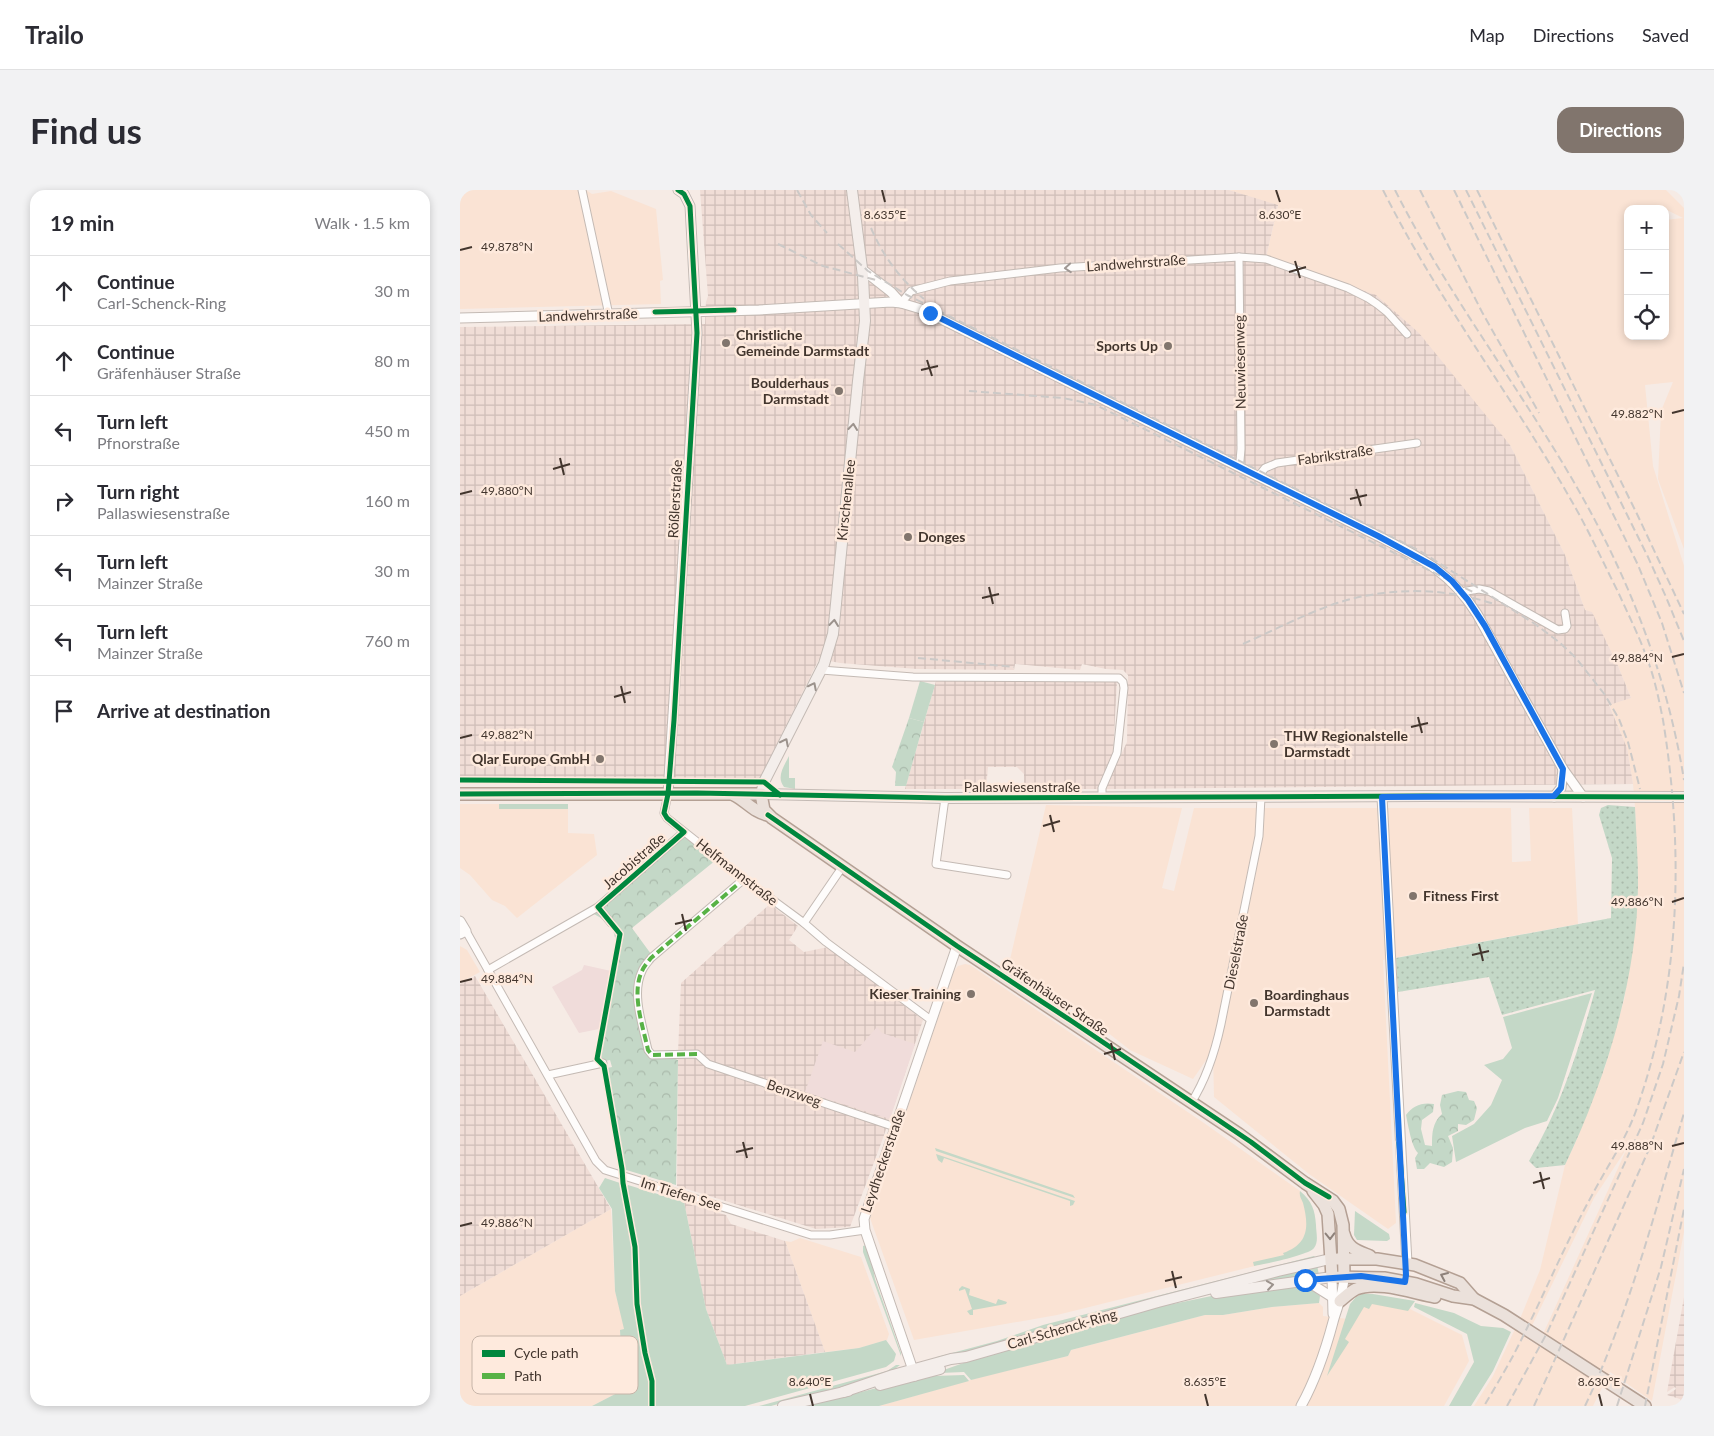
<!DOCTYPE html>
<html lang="en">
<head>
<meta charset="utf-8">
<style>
	body { margin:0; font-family:Lato,sans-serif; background:#f2f2f3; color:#2b2b33 }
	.controls { position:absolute; right:15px; top:15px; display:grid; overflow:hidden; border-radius:10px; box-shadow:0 2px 8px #0003 }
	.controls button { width:45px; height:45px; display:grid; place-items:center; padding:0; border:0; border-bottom:1px solid #e1e1e2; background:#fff; color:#2b2b33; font:25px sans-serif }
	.stop { position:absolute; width:15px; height:15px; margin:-11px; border:4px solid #1a73e8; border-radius:50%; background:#fff }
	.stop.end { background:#1a73e8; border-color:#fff; box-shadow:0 1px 5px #0008 }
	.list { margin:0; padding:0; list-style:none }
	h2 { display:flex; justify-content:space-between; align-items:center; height:65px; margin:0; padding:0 20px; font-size:21px }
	h2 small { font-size:16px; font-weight:400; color:#7c7c81 }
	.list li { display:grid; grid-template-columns:32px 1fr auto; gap:15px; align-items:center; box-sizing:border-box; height:70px; padding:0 20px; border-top:1px solid #e1e1e2 }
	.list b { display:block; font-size:19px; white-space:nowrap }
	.list p { margin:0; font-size:16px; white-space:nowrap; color:#7c7c81 }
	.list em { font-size:16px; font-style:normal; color:#7c7c81 }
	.icon { flex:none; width:28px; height:28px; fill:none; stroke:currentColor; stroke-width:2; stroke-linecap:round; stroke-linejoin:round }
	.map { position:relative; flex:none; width:1224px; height:1216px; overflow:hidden; border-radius:15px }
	header { display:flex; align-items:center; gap:30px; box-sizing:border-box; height:70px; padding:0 25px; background:#fff; border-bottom:1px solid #e1e1e2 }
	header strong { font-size:24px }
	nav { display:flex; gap:28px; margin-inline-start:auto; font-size:18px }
	.intro { display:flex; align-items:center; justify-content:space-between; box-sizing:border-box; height:120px; padding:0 30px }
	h1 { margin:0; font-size:35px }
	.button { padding:12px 22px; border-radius:15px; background:#81756d; color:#fff; font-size:18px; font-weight:700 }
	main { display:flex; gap:30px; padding:0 30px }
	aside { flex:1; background:#fff; border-radius:15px; box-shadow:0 2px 8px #0003 }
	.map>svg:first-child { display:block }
</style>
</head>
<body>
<header>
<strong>Trailo</strong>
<nav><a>Map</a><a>Directions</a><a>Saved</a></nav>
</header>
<div class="intro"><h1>Find us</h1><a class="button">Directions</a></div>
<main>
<aside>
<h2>19 min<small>Walk · 1.5 km</small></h2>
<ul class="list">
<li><svg class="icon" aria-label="ahead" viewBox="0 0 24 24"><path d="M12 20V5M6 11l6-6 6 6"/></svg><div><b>Continue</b><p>Carl-Schenck-Ring</p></div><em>30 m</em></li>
<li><svg class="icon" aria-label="ahead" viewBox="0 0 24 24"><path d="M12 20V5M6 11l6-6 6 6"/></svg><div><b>Continue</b><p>Gräfenhäuser Straße</p></div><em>80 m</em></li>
<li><svg class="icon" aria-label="left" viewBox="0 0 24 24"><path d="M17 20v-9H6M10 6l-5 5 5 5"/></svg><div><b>Turn left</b><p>Pfnorstraße</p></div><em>450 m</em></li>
<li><svg class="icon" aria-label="right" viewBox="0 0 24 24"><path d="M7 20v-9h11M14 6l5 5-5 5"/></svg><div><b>Turn right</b><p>Pallaswiesenstraße</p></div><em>160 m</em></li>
<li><svg class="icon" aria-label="left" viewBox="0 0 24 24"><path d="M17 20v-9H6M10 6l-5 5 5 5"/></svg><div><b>Turn left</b><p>Mainzer Straße</p></div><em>30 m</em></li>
<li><svg class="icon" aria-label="left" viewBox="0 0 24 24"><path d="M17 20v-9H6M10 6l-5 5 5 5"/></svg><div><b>Turn left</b><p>Mainzer Straße</p></div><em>760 m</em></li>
<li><svg class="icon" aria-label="arrive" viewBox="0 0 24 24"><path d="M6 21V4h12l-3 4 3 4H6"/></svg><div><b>Arrive at destination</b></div></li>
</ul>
</aside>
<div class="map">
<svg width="1224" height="1216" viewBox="0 0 1224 1216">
	<defs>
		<pattern id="industrial-grid" width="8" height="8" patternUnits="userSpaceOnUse" patternTransform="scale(1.25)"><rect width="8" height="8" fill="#f0ddd6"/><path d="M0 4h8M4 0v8" fill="none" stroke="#cfbeb8"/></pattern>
		<pattern id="forest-crowns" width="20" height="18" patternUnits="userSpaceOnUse" patternTransform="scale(1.25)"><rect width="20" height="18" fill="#c4d8c7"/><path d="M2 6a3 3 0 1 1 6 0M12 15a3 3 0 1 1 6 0" fill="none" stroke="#aabaab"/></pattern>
		<pattern id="garden-dots" width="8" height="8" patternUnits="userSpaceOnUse" patternTransform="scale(1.25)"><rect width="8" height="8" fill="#c4d8c7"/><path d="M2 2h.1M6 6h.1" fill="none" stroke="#aabaab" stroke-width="1.8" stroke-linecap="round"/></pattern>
	</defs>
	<rect width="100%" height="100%" fill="#f6ebe5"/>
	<g fill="#fae3d4" fill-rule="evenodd">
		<path d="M0,0H126L132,4L151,1L196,19L203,90L200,91L201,114L0,119Z"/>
		<path d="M769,0H1206L1224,18V359L1198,289L1201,221L1213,192L1185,195L1193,276L1224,376V1042L1192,1211L1150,1182L1133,1216H1014L1033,1186L1062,1124L1080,1080L1105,975L1117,949L1145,877L1164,810L1174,746L1178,694L1175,617L1173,594L1167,558L1149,514L1171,508L1158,476L1132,423L1125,420L1105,365L1050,255L806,67L818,16ZM1168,19H1205L1223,28L1205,30V146H1168ZM1167,958L1084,1142L1077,1155L1066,1148L1134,1008Z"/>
		<path d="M0,614H108V643L134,644L137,665L57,728L45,716L32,710L10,685L0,678Z"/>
		<path d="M586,615L722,618L702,698L714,701L734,618H1051L1052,672H1055L1071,671L1069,618H1112L1118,734L923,770L936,1033L928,1039L849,984L754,907L753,860L733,889L670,860L624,824L548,778Z"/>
		<path d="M0,756L7,760L20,782L0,793Z"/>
		<path d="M505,774L510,775L744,933L840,1001L844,1006L852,1035L831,1067L597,1125L454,1150L410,1028L494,781L498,776Z"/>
		<path d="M151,1019L155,1101L165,1139L160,1141L163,1200L132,1216H0V1106Z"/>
		<path d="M340,1048L401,1067L429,1144L427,1150L399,1158L365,1162L325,1051L331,1052Z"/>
		<path d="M903,1110L946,1117L1002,1145L1009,1171L984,1216H419L528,1185L608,1166L611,1160L745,1125H763L812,1117L859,1113L863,1117V1126L888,1129Z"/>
	</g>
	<g fill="url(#industrial-grid)">
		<path d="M240,0H769L818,15L806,67L916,105L959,143L1050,255L1105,365L1125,420L1132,422L1158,476L1171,508L1149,515L1167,558L1173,594L645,599L667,552L668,485L663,480L646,479L622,474L620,480L555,474L554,480L457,479L380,473L359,469L299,590L0,589V137L245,134L246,112L248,106Z"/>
		<path d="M476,491H657L653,564L639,594L638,599H564V584L557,577H528L526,599H445Z"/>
		<path d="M310,714L338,736L329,750L344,762L368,757L463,830L423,948L390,1037L356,1039L217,996L218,863L221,793Z"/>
		<path d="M15,786L151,1019L0,1106V794Z"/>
		<path d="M224,1012L266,1025L271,1034L325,1051L365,1162L267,1175L246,1119Z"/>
		<path d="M1224,1107V1216H1223L1220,1209L1207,1205L1216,1199L1215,1197L1207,1202Z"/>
	</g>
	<g fill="#f0dcda">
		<path d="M124,775L151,781L139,839L119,843L92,797L122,780Z"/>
		<path d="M417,837L422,843L455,854L430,929L345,902L363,851L395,862Z"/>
	</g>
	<g fill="#c4d8c7">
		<path d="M460,491L475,495L464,532L449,528Z"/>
		<path d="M329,566V588H335V599L324,597C316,587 324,576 329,566Z"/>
		<rect x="39" y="614" width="69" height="5"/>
		<path d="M1132,803L1098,908L1087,931L1065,938L996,972L992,946L1014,934L1031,915L1042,890L1024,875L1043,869L1052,858L1043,827Z"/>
		<path d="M475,958L613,1005L615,1008L476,961Z"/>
		<path d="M476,964L615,1011L613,1015L610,1016V1011L484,968L482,973L478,970Z"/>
		<path d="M145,988L160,993C168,1015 173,1041 174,1065C175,1088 174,1111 178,1134L181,1133L178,1105L176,1046L166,999L168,995L224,1012L246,1119L267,1175L399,1158L426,1150L436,1164L434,1171L426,1177L285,1216H132L163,1200L160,1140L164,1139L155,1101L152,1019L139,998Z"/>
		<path d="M840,1001C852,1011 855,1020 856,1035C856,1042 859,1052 854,1058C849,1065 805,1074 794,1076L793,1072L824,1065L823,1063C849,1054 849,1036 843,1013C841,1008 839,1006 840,1001Z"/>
		<path d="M895,1021L929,1044L930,1049L927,1051L897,1050L894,1045Z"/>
		<path d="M406,1055L412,1072L415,1089L441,1163V1166L403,1062V1056Z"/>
		<path d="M854,1066L856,1068L479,1170L475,1169L477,1167L537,1151L583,1135Z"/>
		<path d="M857,1075L859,1085L783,1094Z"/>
		<path d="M844,1094L860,1106L859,1113L812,1117L763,1125H745L611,1160L608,1166L511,1190L504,1182L480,1183L478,1182L526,1165L684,1120L761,1104Z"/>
		<path d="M502,1096L510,1099L509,1105L536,1114L538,1109L547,1112L546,1114L513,1120V1125H510L507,1121L512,1119L505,1099L499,1101V1099Z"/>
		<path d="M902,1104H913L955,1111L948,1121L912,1114L909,1119L904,1117L885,1149L889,1152L867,1186L890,1114L896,1107Z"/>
		<path d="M955,1113L994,1123L1021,1136L1043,1138L1051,1142L1033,1181L1011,1216H989L1014,1172L1007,1144L954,1117Z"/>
		<path d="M436,1175H440L428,1184L311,1216H299L427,1181Z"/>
		<path d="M473,1183L474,1186L504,1185L509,1191L419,1216H340L390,1205Z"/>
	</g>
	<g fill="url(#forest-crowns)">
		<path d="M449,528L464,532L446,596H435L436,582L432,577Z"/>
		<path d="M223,646L256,670L172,738L191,764L179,782L185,858L218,870L216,995L163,979L147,878L152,877L150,870L129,874L134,869L157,757C154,738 151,733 134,724Z"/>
		<path d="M998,901L1006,902L1009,910L1014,911L1017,918L1014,930L1006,935L998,934V941L988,946L993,958L992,972L984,977L970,973L964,979H957L955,968L958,963C952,958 948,935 946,925C953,916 961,912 974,914L973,922L962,930L961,939L965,955L972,956C972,944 972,933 982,924L980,915L982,905Z"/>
	</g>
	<path fill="url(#garden-dots)" d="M1148,615L1175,617C1176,642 1178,668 1178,693C1178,787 1145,892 1105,975L1076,978L1069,971C1100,919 1119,859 1135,800L1042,825L1029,787L938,802L936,768L1151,728L1152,668L1139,625L1141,618Z"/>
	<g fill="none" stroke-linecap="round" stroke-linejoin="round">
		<defs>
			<g id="minor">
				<path d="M122,0L149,125"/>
				<path d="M441,113L451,101L490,91L600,78L779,67L806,69L888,98L908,108L917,114L927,122L947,144"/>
				<path d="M778,277L780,271L781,259L779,67"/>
				<path d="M798,287L805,278L817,273L957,253"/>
				<path d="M1001,402L1019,399L1029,401L1098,440L1105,439L1107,436L1105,423"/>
				<path d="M361,480L453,487L659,488L663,492L664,498L657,563L642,598V608"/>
				<path d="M208,604L204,623L207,628L284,689L344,733L366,752L471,830"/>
				<path d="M485,608L476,674L547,685"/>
				<path d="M284,689L191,768C188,772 184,776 182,781C171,804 183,836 188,860L192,865L237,864L248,874L435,937"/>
				<path d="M138,717L151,733"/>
				<path d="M344,733L383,676"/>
				<path d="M6,741L136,971L145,980L351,1045H370L405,1040"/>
				<path d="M28,780L138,717L224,642"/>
				<path d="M88,885L143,873"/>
				<path d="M731,913C747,888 755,862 761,834L799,646L801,607"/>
			</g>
			<g id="tertiary">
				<path d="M403,80L431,102L441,113"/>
				<path d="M0,128L299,120L431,112L441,113L461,119L918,346C961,368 990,381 1017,424L1103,579L1123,607"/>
				<path d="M208,604L237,143L230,16L224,4L218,0"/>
				<path d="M922,607L947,1073"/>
				<path d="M1094,607L1101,598L1103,579"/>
				<path d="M0,731L6,741L0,744"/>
				<path d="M872,1087L873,1124"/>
				<path d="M845,1090L872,1107"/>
				<path d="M455,1186L405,1040L404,1029L497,756"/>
				<path d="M841,1216C856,1189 865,1162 873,1132C877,1117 884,1103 884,1086"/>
			</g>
			<g id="secondary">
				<path d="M392,0L403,86L405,131L398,191L373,444L364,474L304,592L301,604L485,608L965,606L1224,607"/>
				<path d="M756,1103L872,1087"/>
				<path d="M420,1195L480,1179"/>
				<path d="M383,1202L433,1185L491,1169L506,1167L698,1112L818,1081L870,1069"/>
				<path d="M323,1216L388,1201"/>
			</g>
			<g id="primary">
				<path d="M0,604H301L304,620L312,628L497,756L779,944L845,993L873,1011L879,1019L883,1035L884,1086"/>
				<path d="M274,605C286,611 295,623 308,625"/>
				<path d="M853,1001L864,1015L868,1024L872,1087L924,1088L956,1094L993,1106L1014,1109L1044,1125L1185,1216"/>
				<path d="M884,1044C888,1059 898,1061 910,1066"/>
				<path d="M877,1069H917L955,1075L1000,1093L1014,1109"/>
				<path d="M880,1111C885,1107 890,1102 896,1099C917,1090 953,1103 975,1107"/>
			</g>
		</defs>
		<use href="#minor" stroke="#c4bab4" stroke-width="9"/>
		<use href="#tertiary" stroke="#c4bab4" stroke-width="11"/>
		<use href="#secondary" stroke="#c4bab4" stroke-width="12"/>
		<use href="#primary" stroke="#b4a094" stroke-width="14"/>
		<use href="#minor" stroke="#fefcfb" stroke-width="7"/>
		<use href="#tertiary" stroke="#fefcfb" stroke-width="9"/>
		<use href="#secondary" stroke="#f4eeeb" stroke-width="10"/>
		<use href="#primary" stroke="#ebe1db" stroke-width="11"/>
		<g stroke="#ccc9c7" stroke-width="2" stroke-dasharray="8 4" stroke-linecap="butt">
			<path d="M337,0L351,25L367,43"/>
			<path d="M923,0C980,114 1059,215 1120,326C1134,352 1146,378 1159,404C1169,426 1180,448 1188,471C1195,490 1199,510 1203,530C1224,660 1221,793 1177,918C1166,950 1146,978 1131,1007C1103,1058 1081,1112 1054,1164C1045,1181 1034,1199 1024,1216"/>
			<path d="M935,0C987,103 1057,194 1115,294C1168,386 1207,484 1224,590"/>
			<path d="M960,0L1022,122L1079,223"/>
			<path d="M994,0L1178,375L1202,433L1224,503"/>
			<path d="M1006,0L1188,367L1206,407L1224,451"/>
			<path d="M1017,0L1177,324L1224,424"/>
			<path d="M411,38C423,66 440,89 464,109"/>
			<path d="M318,54L363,76L416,90"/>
			<path d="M378,54L408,81L447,105L960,361L1075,434L1099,452L1116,468L1145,505L1159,529L1168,552L1180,599"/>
			<path d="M509,201L603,208L636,215L1013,402"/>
			<path d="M783,454C814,440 845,424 877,413C928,397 984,397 1034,414"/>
			<path d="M458,468L554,477"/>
			<path d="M1047,1216L1087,1143L1183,933L1203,874L1219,806L1224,773"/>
			<path d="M1074,1216L1190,957L1224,862"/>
			<path d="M1125,1216C1169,1123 1195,1022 1224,923"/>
			<path d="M1157,1216L1201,1077L1224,979"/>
			<path d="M1185,1216L1224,1019"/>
		</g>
		<path stroke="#57b246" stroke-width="4" stroke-dasharray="8 4" stroke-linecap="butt" d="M237,864L192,865L188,860C183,836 171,804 182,781C184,776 188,772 191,768L284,689"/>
		<defs>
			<g id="cycleway">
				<path d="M195,122L274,120"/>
				<path d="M0,590L304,592L320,605"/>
				<path d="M0,604L237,603L485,608L965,606L1224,607"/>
				<path d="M308,625L497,756L613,832L791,952L845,993L869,1007"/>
				<path d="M939,953L944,1022"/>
				<path d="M192,1216V1191L185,1163L177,1114L175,1057L163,993L162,979L144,876L137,869L160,744L138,717L224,642L207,628L204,623L208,604L214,530L237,143L230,16L224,4L218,0"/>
			</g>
		</defs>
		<use href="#cycleway" stroke="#feeadd" stroke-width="8"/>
		<use href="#cycleway" stroke="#00873e" stroke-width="5"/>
	</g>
	<defs><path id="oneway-chevron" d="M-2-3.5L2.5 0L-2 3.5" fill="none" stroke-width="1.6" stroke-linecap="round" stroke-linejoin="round" transform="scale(1.25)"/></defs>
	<use stroke="#a09894" href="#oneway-chevron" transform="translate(608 78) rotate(176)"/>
	<g stroke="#9b928c">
		<use href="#oneway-chevron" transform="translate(393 237) rotate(-84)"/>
		<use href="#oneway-chevron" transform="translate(374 433) rotate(-84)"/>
		<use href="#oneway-chevron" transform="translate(353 496) rotate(-63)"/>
		<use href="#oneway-chevron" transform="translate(325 552) rotate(-63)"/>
		<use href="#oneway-chevron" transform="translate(810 1095) rotate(-8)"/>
	</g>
	<g stroke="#8e827b">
		<use href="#oneway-chevron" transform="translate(870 1046) rotate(89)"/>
		<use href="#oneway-chevron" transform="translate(984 1086) rotate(-156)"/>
	</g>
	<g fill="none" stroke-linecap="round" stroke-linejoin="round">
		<path stroke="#1a73e8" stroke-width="6" d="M470,123L918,346L975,377L992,391L1008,410L1025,436L1103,579L1101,598L1094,606L922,607L946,1085L945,1092L901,1086L845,1090"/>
	</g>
	<path fill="none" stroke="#42352d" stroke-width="2" d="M422,0L425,12M816,0L820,12M0,60L12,57M835,71L840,88M829,82L846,77M467,170L472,186M461,180L478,176M1212,223L1224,220M100,268L104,285M93,279L110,274M896,299L901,316M0,304L12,301M890,309L907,305M529,397L533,414M522,408L539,404M1212,467L1224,464M161,496L165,513M154,507L171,502M958,527L962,543M951,537L968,533M0,548L12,545M590,625L594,642M583,636L600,631M1212,712L1224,708M222,724L226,741M215,734L232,730M1019,754L1023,771M1012,765L1029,761M0,792L12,789M651,853L655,870M644,864L661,859M283,952L287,968M1212,956L1224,953M276,962L293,958M1080,982L1084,999M1073,993L1090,988M0,1036L12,1033M712,1081L716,1098M705,1091L722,1087M350,1204L353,1216M745,1204L748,1216M1139,1204L1142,1216"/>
	<g fill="#81756d" stroke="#feeadd" stroke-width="2">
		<circle cx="266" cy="153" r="5"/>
		<circle cx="708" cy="156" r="5"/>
		<circle cx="379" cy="201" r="5"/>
		<circle cx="448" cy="347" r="5"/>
		<circle cx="814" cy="554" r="5"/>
		<circle cx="140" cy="569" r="5"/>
		<circle cx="953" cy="706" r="5"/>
		<circle cx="511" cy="804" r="5"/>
		<circle cx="794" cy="813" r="5"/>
	</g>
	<g text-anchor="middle" stroke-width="5" stroke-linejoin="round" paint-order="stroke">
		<g font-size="14" fill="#42352d" stroke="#feeadd">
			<text transform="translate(676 73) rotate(-4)" y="5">Landwehrstraße</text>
			<text transform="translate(128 125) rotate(-2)" y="5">Landwehrstraße</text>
			<text transform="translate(780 172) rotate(-91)" y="5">Neuwiesenweg</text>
			<text transform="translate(875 265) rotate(-8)" y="5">Fabrikstraße</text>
			<text transform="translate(215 309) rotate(-87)" y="5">Rößlerstraße</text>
			<text transform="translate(386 310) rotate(-84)" y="5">Kirschenallee</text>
			<text x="562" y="602">Pallaswiesenstraße</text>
			<text transform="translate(174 671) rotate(-41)" y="5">Jacobistraße</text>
			<text transform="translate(277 682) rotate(38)" y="5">Helfmannstraße</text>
			<text transform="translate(776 762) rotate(-79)" y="5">Dieselstraße</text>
			<text transform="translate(595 807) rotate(34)" y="5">Gräfenhäuser Straße</text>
			<text transform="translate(334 903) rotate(19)" y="5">Benzweg</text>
			<text transform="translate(423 971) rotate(-71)" y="5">Leydheckerstraße</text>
			<text transform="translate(221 1004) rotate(17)" y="5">Im Tiefen See</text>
			<text transform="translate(602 1139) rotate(-16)" y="5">Carl-Schenck-Ring</text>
		</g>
		<g font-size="14" font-weight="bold" fill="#42352d" stroke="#feeadd" text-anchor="start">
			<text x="276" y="150">Christliche<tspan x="276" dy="16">Gemeinde Darmstadt</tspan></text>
			<text x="698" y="161" text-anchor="end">Sports Up</text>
			<text x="369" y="198" text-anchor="end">Boulderhaus<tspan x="369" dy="16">Darmstadt</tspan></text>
			<text x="458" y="352">Donges</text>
			<text x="824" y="551">THW Regionalstelle<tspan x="824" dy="16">Darmstadt</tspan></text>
			<text x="130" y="574" text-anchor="end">Qlar Europe GmbH</text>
			<text x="963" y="711">Fitness First</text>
			<text x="501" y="809" text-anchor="end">Kieser Training</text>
			<text x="804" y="810">Boardinghaus<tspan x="804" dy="16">Darmstadt</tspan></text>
		</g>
	</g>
	<rect x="12" y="1146" width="166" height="58" rx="8" fill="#feeadd" stroke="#c6b4a8" stroke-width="1"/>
	<rect x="22" y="1160" width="23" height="7" fill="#00873e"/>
	<rect x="22" y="1183" width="23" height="6" fill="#57b246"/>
	<g font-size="14" fill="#42352d">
		<text x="54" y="1168">Cycle path</text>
		<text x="54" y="1191">Path</text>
	</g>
	<g font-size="12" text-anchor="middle" fill="#42352d" stroke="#feeadd" stroke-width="5" stroke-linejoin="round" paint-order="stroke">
		<text x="425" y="29">8.635°E</text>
		<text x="820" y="29">8.630°E</text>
		<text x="47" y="61">49.878°N</text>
		<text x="1177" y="228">49.882°N</text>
		<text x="47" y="305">49.880°N</text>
		<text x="1177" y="472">49.884°N</text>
		<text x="47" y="549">49.882°N</text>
		<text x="1177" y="716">49.886°N</text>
		<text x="47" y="793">49.884°N</text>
		<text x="1177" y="960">49.888°N</text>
		<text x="47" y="1037">49.886°N</text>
		<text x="350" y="1196">8.640°E</text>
		<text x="745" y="1196">8.635°E</text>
		<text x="1139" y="1196">8.630°E</text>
	</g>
</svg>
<div class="controls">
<button>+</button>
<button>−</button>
<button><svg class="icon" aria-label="locate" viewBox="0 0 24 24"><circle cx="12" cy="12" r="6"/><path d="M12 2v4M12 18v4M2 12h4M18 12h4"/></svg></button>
</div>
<div class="stop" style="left:845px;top:1090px"></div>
<div class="stop end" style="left:470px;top:123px"></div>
</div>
</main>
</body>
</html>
